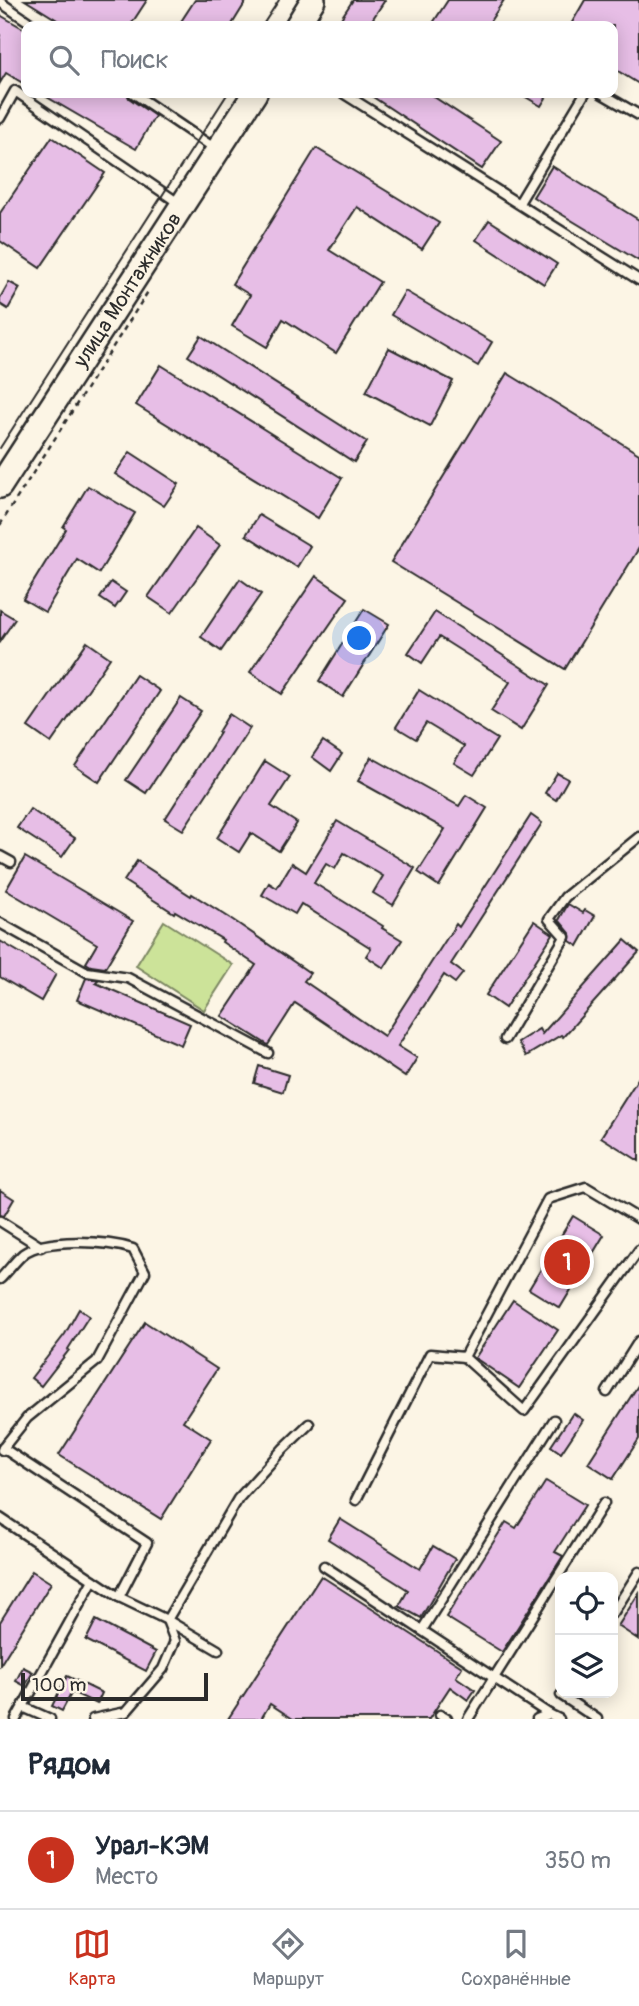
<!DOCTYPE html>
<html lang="ru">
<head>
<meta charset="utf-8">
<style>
	body { margin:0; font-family:Pangolin,sans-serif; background:#f2f2f3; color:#1f2937 }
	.controls { position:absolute; right:21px; bottom:21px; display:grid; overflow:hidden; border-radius:14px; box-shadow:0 4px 18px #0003 }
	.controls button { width:63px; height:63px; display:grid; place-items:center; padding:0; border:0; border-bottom:2px solid #e0e1e3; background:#fff; color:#1f2937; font:35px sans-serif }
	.scale { position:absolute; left:21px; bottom:18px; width:187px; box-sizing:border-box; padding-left:7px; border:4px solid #2b2b2b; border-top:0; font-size:19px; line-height:24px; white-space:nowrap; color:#2b2b2b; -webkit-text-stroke:5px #fcf5e5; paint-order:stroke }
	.you { position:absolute; left:360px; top:639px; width:24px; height:24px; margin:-18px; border:5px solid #fff; border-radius:50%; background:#1a73e8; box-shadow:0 0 0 10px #1a73e833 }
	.badge { display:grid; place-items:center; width:46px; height:46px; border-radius:50%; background:#c8321e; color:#fff; font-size:23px; font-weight:700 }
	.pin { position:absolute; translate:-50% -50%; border:4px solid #fff; box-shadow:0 2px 7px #0006 }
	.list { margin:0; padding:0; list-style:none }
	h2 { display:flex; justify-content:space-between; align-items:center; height:91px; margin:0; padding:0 28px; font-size:30px }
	h2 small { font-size:23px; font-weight:400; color:#747a83 }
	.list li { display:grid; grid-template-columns:46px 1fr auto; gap:21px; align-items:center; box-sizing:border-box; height:98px; padding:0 28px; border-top:2px solid #e0e1e3 }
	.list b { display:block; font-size:26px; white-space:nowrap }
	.list p { margin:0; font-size:23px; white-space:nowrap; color:#747a83 }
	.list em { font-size:23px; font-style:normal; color:#747a83 }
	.icon { flex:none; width:38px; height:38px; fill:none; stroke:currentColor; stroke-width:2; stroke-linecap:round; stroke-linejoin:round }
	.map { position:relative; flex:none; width:639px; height:1719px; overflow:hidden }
	.search { position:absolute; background:#fff; box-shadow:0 4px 18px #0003; left:21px; right:21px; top:21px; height:77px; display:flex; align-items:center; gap:18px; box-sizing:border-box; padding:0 24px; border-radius:14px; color:#747a83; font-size:26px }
	.sheet { height:189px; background:#fff }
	nav { display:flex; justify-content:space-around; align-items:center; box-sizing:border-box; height:98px; border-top:2px solid #e0e1e3; background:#fff; font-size:19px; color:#747a83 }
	nav a { display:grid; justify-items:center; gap:4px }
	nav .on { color:#c8321e }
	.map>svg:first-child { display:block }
</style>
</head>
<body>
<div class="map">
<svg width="639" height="1719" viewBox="0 0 639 1719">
	<rect width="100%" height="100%" fill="#fcf5e5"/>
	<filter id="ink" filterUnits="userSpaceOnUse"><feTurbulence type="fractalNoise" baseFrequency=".0143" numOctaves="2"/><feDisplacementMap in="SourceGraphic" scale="14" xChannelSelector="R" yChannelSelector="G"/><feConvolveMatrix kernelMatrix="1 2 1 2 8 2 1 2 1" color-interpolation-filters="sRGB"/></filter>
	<g filter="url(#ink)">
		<path fill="#cce399" stroke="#7c8762" stroke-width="2" d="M164,921L233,965L204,1010L136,966Z"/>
		<g fill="#e7bee6" stroke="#2b2b2b" stroke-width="2">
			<path d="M25,0H147L130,26H67Z"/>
			<path d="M195,0H247L231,26H178Z"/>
			<path d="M353,0H385L368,26H336Z"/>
			<path d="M448,0H504L487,26H431Z"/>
			<path d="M585,0H639V84L613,68V26H570Z"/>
			<path d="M0,15L26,30V85L6,73L0,83Z"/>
			<path d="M40,93H127L129,98L155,116L136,149Z"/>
			<path d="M367,93H428L501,141L482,169Z"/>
			<path d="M519,93H549L541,106Z"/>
			<path d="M52,137L105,173L40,268L0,241V213Z"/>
			<path d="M316,148L439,223L422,249L357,207L329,250L380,282L336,353L283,319L267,347L232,326L250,295L232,284Z"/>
			<path d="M552,166L639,220V261L533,197Z"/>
			<path d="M489,220L557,264L544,284L476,240Z"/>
			<path d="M9,282L20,288L8,309L0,304V298Z"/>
			<path d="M405,291L492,342L478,366L391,315Z"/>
			<path d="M201,336L367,442L354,462L188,356Z"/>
			<path d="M389,348L453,381L430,426L366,392Z"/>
			<path d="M161,365L342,478L318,518L136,405Z"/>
			<path d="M507,373L639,454V548L565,669L391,562Z"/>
			<path d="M130,452L179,484L164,506L115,474Z"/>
			<path d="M88,486L135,513L99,573L77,559L45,612L23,599L66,529L63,527Z"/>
			<path d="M259,515L310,546L297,567L246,535Z"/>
			<path d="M196,528L220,545L172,613L148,597Z"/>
			<path d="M316,576L348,598L282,694L250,672Z"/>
			<path d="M240,579L261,594L221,651L201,637Z"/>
			<path d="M111,582L126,592L115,608L100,598Z"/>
			<path d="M364,609L389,624L343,697L319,681Z"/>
			<path d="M0,610L15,619L0,641Z"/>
			<path d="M435,612L549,685L521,730L491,711L510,682L439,637L422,663L408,653Z"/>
			<path d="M87,642L110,658L51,743L28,727Z"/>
			<path d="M136,675L160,691L99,782L75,766Z"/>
			<path d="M419,690L497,739L474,775L454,763L464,746L426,723L416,739L396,727Z"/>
			<path d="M181,698L201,711L146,793L126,780Z"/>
			<path d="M229,714L250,728L183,830L165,819L220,733L218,732Z"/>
			<path d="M323,741L342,754L331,771L312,757Z"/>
			<path d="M371,757L459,806L466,795L487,808L439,886L418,872L445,829L358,781Z"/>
			<path d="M265,761L290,777L271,806L297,823L279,851L251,833L239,852L217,838Z"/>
			<path d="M557,773L568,779L556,800L545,793Z"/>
			<path d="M30,809L75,838L62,857L17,828Z"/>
			<path d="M531,815L542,823L451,964L463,973L455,983L444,975L398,1046L417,1058L405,1077L295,1003L268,1045L222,1016L256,965L222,942L223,940L175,911L174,913L124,881L137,861L191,896L192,894L233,920L310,973L304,981L384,1036L456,924L459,927Z"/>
			<path d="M337,821L415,868L393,905L373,893L383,876L344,853L335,869L326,864L314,883L383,926L382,928L402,940L384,968L366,956L371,948L301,904L295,914L262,895L269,883L277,888L292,863L306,872Z"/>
			<path d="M25,857L133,921L105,968L91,966L86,963L97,944L6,890Z"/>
			<path d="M568,904L583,913L585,910L595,916L578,946L570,941V933L559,920Z"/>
			<path d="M534,921L553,934L505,1008L486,995Z"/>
			<path d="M625,940L639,952L563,1037L561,1035L526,1056L518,1042L539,1029L542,1034Z"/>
			<path d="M0,941L56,974L41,1001L0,977Z"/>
			<path d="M86,978L98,980L96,983L190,1024L181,1045L77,1000Z"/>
			<path d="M259,1066L288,1075L283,1092L254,1083Z"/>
			<path d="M639,1077V1161L601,1137Z"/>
			<path d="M0,1190L14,1199L4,1216L0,1215Z"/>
			<path d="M573,1216L604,1235L560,1308L529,1289Z"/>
			<path d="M513,1300L558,1330L519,1388L475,1358Z"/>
			<path d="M79,1309L89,1316L68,1349L69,1350L41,1386L31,1378L65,1334Z"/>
			<path d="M145,1322L217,1369L183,1421L211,1439L161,1519L59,1455Z"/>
			<path d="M639,1384V1439L613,1479L588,1463Z"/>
			<path d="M573,1413L583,1420L561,1453L551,1446Z"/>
			<path d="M546,1481L585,1505L555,1552L563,1556L502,1652L446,1617L506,1522L516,1528Z"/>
			<path d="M340,1519L420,1569L433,1546L455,1559L421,1618L399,1606L408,1590L328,1539Z"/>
			<path d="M32,1571L51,1583L0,1665V1622Z"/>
			<path d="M321,1576L462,1667L456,1677L475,1690L468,1700L450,1687L429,1719H293L270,1704L261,1719H228Z"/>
			<path d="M639,1593V1640L618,1626Z"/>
			<path d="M96,1620L156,1652L146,1671L86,1640Z"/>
			<path d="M23,1667L33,1672L25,1686L16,1681Z"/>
			<path d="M67,1676L102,1693L97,1704L72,1692L62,1711L52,1706Z"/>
		</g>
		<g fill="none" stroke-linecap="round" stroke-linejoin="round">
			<defs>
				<g id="service">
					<path d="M0,2L35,26"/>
					<path d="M133,93L217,150"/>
					<path d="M343,93L639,280"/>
					<path d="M601,93L639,115"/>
					<path d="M0,118L15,91L180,204"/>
					<path d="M519,203L585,93"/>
					<path d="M0,856L11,862"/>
					<path d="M0,923L87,972L128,978L268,1053"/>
					<path d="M505,1039L565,937L549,919L565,897L639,837"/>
					<path d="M0,1221L41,1247"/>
					<path d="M0,1279C8,1271 15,1261 23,1254C45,1237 107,1241 133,1249L145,1272L97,1361L27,1418L3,1448"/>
					<path d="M464,1357L524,1411L639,1250"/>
					<path d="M607,1392L639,1341"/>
					<path d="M2,1450L3,1448L147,1543L119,1597"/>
					<path d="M356,1500L430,1354L464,1357L548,1199L586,1187L639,1219"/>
					<path d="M0,1518L119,1597L167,1620L218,1650"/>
					<path d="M324,1566L549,1714"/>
					<path d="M613,1613L639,1572"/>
					<path d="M422,1630L554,1420"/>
					<path d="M563,1693L561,1695L597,1719"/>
					<path d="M23,1707L50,1719"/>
					<path d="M440,1715L447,1719"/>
					<path d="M16,1719L93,1580"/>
					<path d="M93,1719L126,1712L163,1669L175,1641L167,1620L238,1499L283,1449L309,1424"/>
					<path d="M468,1719L604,1503"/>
					<path d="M537,1719L549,1714L559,1719"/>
				</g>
				<g id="primary">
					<path d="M297,26L313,0"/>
					<path id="s1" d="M0,486L255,93"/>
				</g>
			</defs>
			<use href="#service" stroke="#2b2b2b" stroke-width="13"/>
			<use href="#primary" stroke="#2b2b2b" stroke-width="28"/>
			<path stroke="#2b2b2b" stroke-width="2.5" stroke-dasharray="5 5" stroke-linecap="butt" d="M0,525L149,290"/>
			<use href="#service" stroke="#fcf5e5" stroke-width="8"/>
			<use href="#primary" stroke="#fcf5e5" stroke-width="23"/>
			<g stroke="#2b2b2b" stroke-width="2">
				<path d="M262,26L279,0"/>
				<path d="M0,448L228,93"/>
			</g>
		</g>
	</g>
	<g text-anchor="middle" stroke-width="6" stroke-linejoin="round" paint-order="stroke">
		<g font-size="21" fill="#2b2b2b" stroke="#fcf5e5">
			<text dy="7" stroke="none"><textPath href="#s1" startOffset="234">улица Монтажников</textPath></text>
		</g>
	</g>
</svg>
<div class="controls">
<button><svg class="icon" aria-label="locate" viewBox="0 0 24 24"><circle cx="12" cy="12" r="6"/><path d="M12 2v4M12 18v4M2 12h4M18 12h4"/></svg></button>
<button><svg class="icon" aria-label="layers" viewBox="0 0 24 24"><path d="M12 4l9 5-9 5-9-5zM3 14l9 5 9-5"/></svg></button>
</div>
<div class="scale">100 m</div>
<div class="you"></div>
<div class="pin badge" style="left:567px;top:1262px">1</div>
<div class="search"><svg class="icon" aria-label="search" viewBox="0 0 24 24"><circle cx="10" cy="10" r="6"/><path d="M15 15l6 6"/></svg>Поиск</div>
</div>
<section class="sheet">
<h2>Рядом<small></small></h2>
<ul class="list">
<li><span class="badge">1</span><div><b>Урал-КЭМ</b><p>Место</p></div><em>350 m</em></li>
</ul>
</section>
<nav>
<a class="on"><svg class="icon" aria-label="map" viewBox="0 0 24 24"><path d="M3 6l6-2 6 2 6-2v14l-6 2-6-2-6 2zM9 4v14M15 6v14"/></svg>Карта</a>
<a><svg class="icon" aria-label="directions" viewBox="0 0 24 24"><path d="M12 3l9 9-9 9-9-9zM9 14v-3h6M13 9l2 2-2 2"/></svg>Маршрут</a>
<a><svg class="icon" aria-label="saved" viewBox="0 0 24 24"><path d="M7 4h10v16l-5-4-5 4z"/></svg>Сохранённые</a>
</nav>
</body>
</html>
